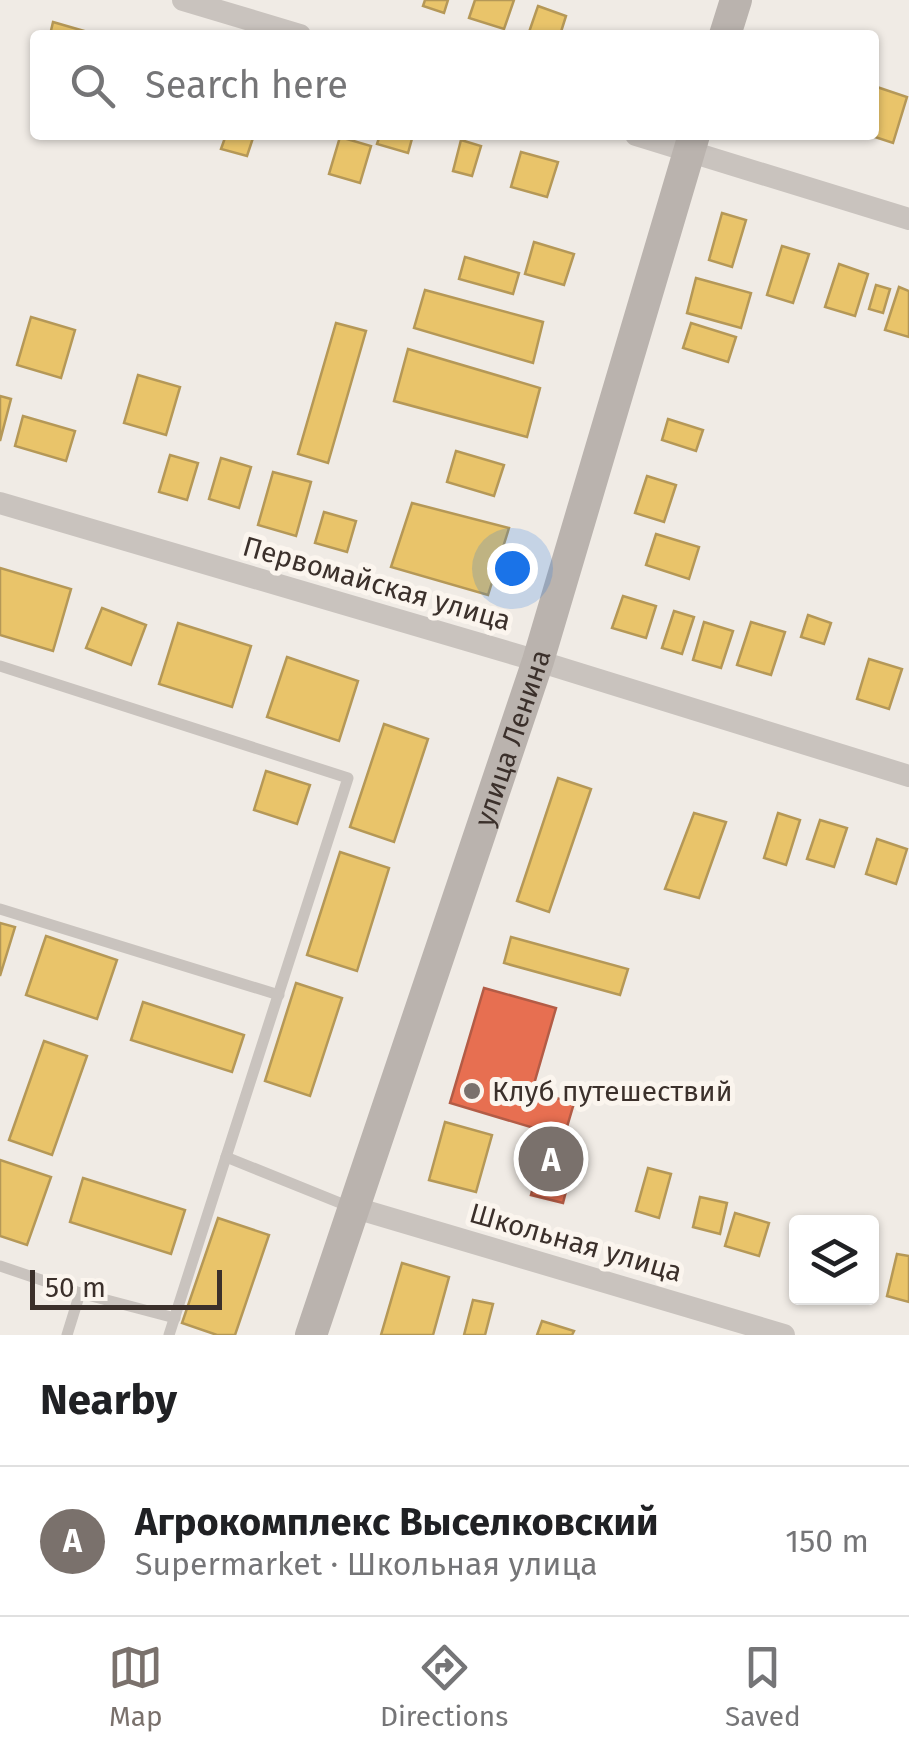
<!DOCTYPE html>
<html lang="en">
<head>
<meta charset="utf-8">
<style>
	body { margin:0; font-family:"Fira Sans",sans-serif; background:#f6f6f6; color:#202124 }
	.controls { position:absolute; right:30px; bottom:30px; display:grid; overflow:hidden; border-radius:10px; box-shadow:0 2px 8px #0004 }
	.controls button { width:90px; height:90px; display:grid; place-items:center; padding:0; border:0; border-bottom:2px solid #e0e0e0; background:#fff; color:#202124; font:50px sans-serif }
	.scale { position:absolute; left:30px; bottom:25px; width:192px; box-sizing:border-box; padding-left:10px; border:5px solid #3b302b; border-top:0; font-size:28px; line-height:35px; white-space:nowrap; color:#3b302b; -webkit-text-stroke:8px #fbf5ee; paint-order:stroke }
	.you { position:absolute; left:512px; top:568px; width:35px; height:35px; margin:-25px; border:8px solid #fff; border-radius:50%; background:#1a73e8; box-shadow:0 0 0 15px #1a73e833 }
	.badge { display:grid; place-items:center; width:65px; height:65px; border-radius:50%; background:#7a716c; color:#fff; font-size:32px; font-weight:700 }
	.pin { position:absolute; translate:-50% -50%; border:5px solid #fff; box-shadow:0 2px 10px #0006 }
	.list { margin:0; padding:0; list-style:none }
	h2 { display:flex; justify-content:space-between; align-items:center; height:130px; margin:0; padding:0 40px; font-size:42px }
	h2 small { font-size:32px; font-weight:400; color:#757577 }
	.list li { display:grid; grid-template-columns:65px 1fr auto; gap:30px; align-items:center; box-sizing:border-box; height:150px; padding:0 40px; border-top:2px solid #e0e0e0 }
	.list b { display:block; font-size:38px; white-space:nowrap }
	.list p { margin:0; font-size:32px; white-space:nowrap; color:#757577 }
	.list em { font-size:32px; font-style:normal; color:#757577 }
	.icon { flex:none; width:55px; height:55px; fill:none; stroke:currentColor; stroke-width:2; stroke-linecap:round; stroke-linejoin:round }
	.map { position:relative; flex:none; width:909px; height:1335px; overflow:hidden }
	.search { position:absolute; background:#fff; box-shadow:0 2px 8px #0004; left:30px; right:30px; top:30px; height:110px; display:flex; align-items:center; gap:25px; box-sizing:border-box; padding:0 35px; border-radius:10px; color:#757577; font-size:38px }
	.sheet { height:280px; background:#fff }
	nav { display:flex; justify-content:space-around; align-items:center; box-sizing:border-box; height:140px; border-top:2px solid #e0e0e0; background:#fff; font-size:28px; color:#757577 }
	nav a { display:grid; justify-items:center; gap:5px }
	nav .on { color:#7a716c }
	.map>svg:first-child { display:block }
</style>
</head>
<body>
<div class="map">
<svg width="909" height="1335" viewBox="0 0 909 1335">
	<rect width="100%" height="100%" fill="#f0ebe5"/>
	<g fill="#e9c46a" stroke="#b59857" stroke-width="2.5">
		<path d="M425,0H448L444,13L423,6Z"/>
		<path d="M475,0H514L504,29L469,18Z"/>
		<path d="M538,6L566,16L560,35H528Z"/>
		<path d="M53,22L98,35H50Z"/>
		<path d="M874,86L907,97L893,143L869,135H874Z"/>
		<path d="M226,135H254L247,156L221,149Z"/>
		<path d="M380,135H413L408,153L377,144Z"/>
		<path d="M340,137L371,146L360,183L329,174Z"/>
		<path d="M461,140L481,146L472,176L453,171Z"/>
		<path d="M521,152L558,162L547,197L511,187Z"/>
		<path d="M722,213L746,220L732,267L709,260Z"/>
		<path d="M534,242L574,254L564,285L525,274Z"/>
		<path d="M782,246L809,254L793,303L767,295Z"/>
		<path d="M465,257L519,273L513,294L459,279Z"/>
		<path d="M839,264L868,274L855,316L825,307Z"/>
		<path d="M696,278L751,293L741,328L687,313Z"/>
		<path d="M876,285L890,289L883,313L869,309Z"/>
		<path d="M899,287L909,291V337L885,330Z"/>
		<path d="M425,290L543,322L533,363L414,328Z"/>
		<path d="M31,317L75,330L61,378L17,365Z"/>
		<path d="M336,323L366,331L328,463L298,454Z"/>
		<path d="M691,323L736,337L728,362L683,348Z"/>
		<path d="M408,349L540,388L527,437L394,401Z"/>
		<path d="M138,375L180,387L166,435L124,423Z"/>
		<path d="M0,396L11,399L0,441Z"/>
		<path d="M23,416L75,431L66,461L15,446Z"/>
		<path d="M668,419L703,430L696,451L662,440Z"/>
		<path d="M456,451L504,465L494,496L447,482Z"/>
		<path d="M170,455L198,463L187,500L159,492Z"/>
		<path d="M221,458L251,467L239,508L209,499Z"/>
		<path d="M273,472L311,482L296,536L258,525Z"/>
		<path d="M647,476L676,485L664,522L635,513Z"/>
		<path d="M412,503L509,528L488,595L391,567Z"/>
		<path d="M324,512L356,521L347,552L315,543Z"/>
		<path d="M656,534L699,547L689,579L646,565Z"/>
		<path d="M0,568L71,589L53,651L0,635Z"/>
		<path d="M623,596L656,606L646,638L612,628Z"/>
		<path d="M102,608L146,625L131,665L86,648Z"/>
		<path d="M674,611L694,617L682,654L662,648Z"/>
		<path d="M808,615L831,623L824,644L801,637Z"/>
		<path d="M704,622L733,631L721,668L693,660Z"/>
		<path d="M751,622L785,632L771,675L737,665Z"/>
		<path d="M178,623L251,646L232,707L159,684Z"/>
		<path d="M287,657L358,681L339,741L267,717Z"/>
		<path d="M869,659L902,669L889,709L857,699Z"/>
		<path d="M384,724L428,739L394,842L350,827Z"/>
		<path d="M266,771L310,785L297,824L254,810Z"/>
		<path d="M558,778L591,789L549,912L517,901Z"/>
		<path d="M694,813L726,822L699,898L665,889Z"/>
		<path d="M778,813L800,820L786,865L764,858Z"/>
		<path d="M820,820L847,828L834,867L807,859Z"/>
		<path d="M877,839L907,849L896,884L866,874Z"/>
		<path d="M340,852L389,868L357,971L307,955Z"/>
		<path d="M0,923L15,927L0,976Z"/>
		<path d="M46,936L117,960L97,1019L26,995Z"/>
		<path d="M511,937L628,969L620,995L504,963Z"/>
		<path d="M296,983L342,998L310,1096L265,1081Z"/>
		<path d="M143,1002L244,1035L232,1072L131,1040Z"/>
		<path d="M44,1041L87,1056L52,1155L9,1140Z"/>
		<path d="M445,1122L492,1135L476,1192L429,1180Z"/>
		<path d="M0,1160L51,1177L27,1245L0,1236Z"/>
		<path d="M648,1168L671,1174L659,1218L636,1211Z"/>
		<path d="M83,1178L185,1210L171,1254L70,1222Z"/>
		<path d="M700,1197L727,1203L720,1234L693,1227Z"/>
		<path d="M735,1213L769,1223L759,1256L725,1246Z"/>
		<path d="M218,1218L269,1235L235,1335H217L182,1323Z"/>
		<path d="M897,1254L909,1256V1302L887,1296Z"/>
		<path d="M402,1263L449,1277L433,1335H381Z"/>
		<path d="M473,1300L493,1304L485,1335H464Z"/>
		<path d="M542,1321L574,1331L572,1335H537Z"/>
	</g>
	<g fill="#e76f51" stroke="#b35c46" stroke-width="2.5">
		<path d="M484,988L556,1008L532,1091L574,1103L564,1137L450,1103Z"/>
		<path d="M544,1145L576,1152L563,1203L531,1195Z"/>
	</g>
	<g fill="none" stroke-linecap="round" stroke-linejoin="round">
		<g stroke="#c9c3be" stroke-width="11">
			<path d="M0,666L348,778L226,1157"/>
			<path d="M0,909L279,995"/>
			<path d="M0,1266L80,1293L175,1318"/>
			<path d="M67,1335L80,1293"/>
			<path d="M169,1335L226,1157L350,1207"/>
		</g>
		<g stroke="#c9c3be" stroke-width="22">
			<path d="M183,0L300,35"/>
			<path d="M636,135L909,219"/>
			<path d="M0,503L538,661L909,776"/>
			<path d="M352,1207L784,1335"/>
		</g>
		<g stroke="#bab3ae" stroke-width="32">
			<path d="M725,35L736,0"/>
			<path id="s1" d="M311,1335L538,661L694,135"/>
		</g>
	</g>
	<circle fill="#7a716c" stroke="#fbf5ee" stroke-width="4" cx="472" cy="1091" r="10"/>
	<g text-anchor="middle" stroke-width="10" stroke-linejoin="round" paint-order="stroke">
		<g font-size="28" fill="#3b302b" stroke="#fbf5ee">
			<text transform="translate(377 583) rotate(16)" y="10">Первомайская улица</text>
			<text dy="10" stroke="none"><textPath href="#s1" startOffset="630">улица Ленина</textPath></text>
			<text transform="translate(576 1242) rotate(16)" y="10">Школьная улица</text>
		</g>
		<g font-size="28" fill="#3b302b" stroke="#fbf5ee" text-anchor="start">
			<text x="492" y="1101">Клуб путешествий</text>
		</g>
	</g>
</svg>
<div class="controls">
<button><svg class="icon" aria-label="layers" viewBox="0 0 24 24"><path d="M12 4l9 5-9 5-9-5zM3 14l9 5 9-5"/></svg></button>
</div>
<div class="scale">50 m</div>
<div class="you"></div>
<div class="pin badge" style="left:551px;top:1159px">A</div>
<div class="search"><svg class="icon" aria-label="search" viewBox="0 0 24 24"><circle cx="10" cy="10" r="6"/><path d="M15 15l6 6"/></svg>Search here</div>
</div>
<section class="sheet">
<h2>Nearby<small></small></h2>
<ul class="list">
<li><span class="badge">A</span><div><b>Агрокомплекс Выселковский</b><p>Supermarket · Школьная улица</p></div><em>150 m</em></li>
</ul>
</section>
<nav>
<a class="on"><svg class="icon" aria-label="map" viewBox="0 0 24 24"><path d="M3 6l6-2 6 2 6-2v14l-6 2-6-2-6 2zM9 4v14M15 6v14"/></svg>Map</a>
<a><svg class="icon" aria-label="directions" viewBox="0 0 24 24"><path d="M12 3l9 9-9 9-9-9zM9 14v-3h6M13 9l2 2-2 2"/></svg>Directions</a>
<a><svg class="icon" aria-label="saved" viewBox="0 0 24 24"><path d="M7 4h10v16l-5-4-5 4z"/></svg>Saved</a>
</nav>
</body>
</html>
